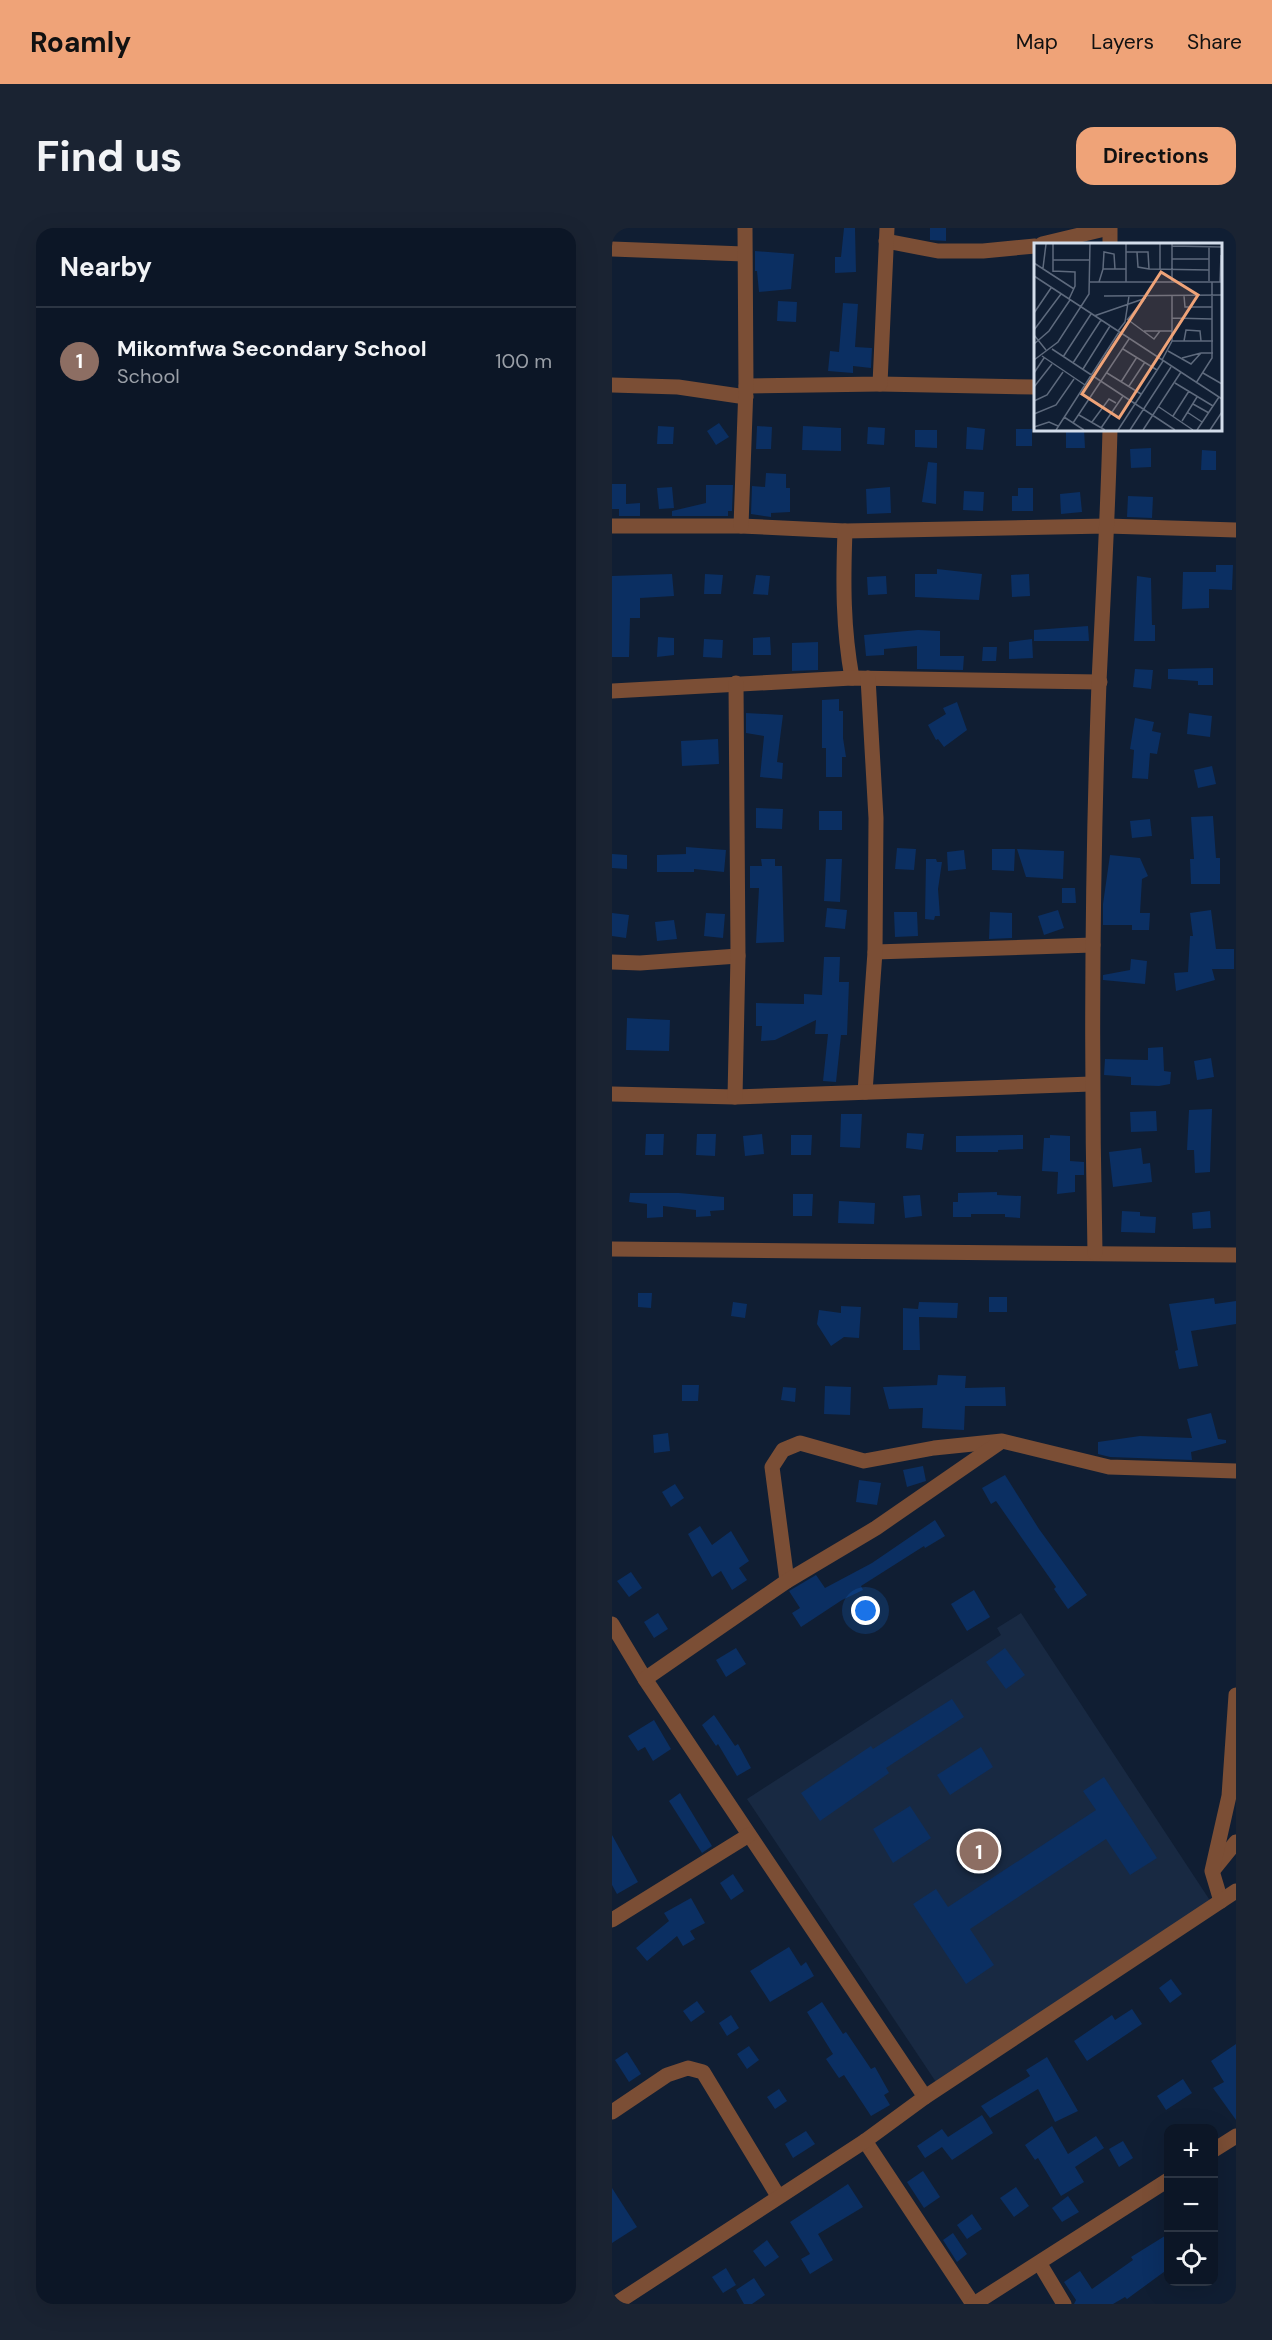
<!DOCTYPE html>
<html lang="en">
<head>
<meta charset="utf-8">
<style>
	body { margin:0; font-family:"DM Sans",sans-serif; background:#1a2332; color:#f1f3f6 }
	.controls { position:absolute; right:18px; bottom:18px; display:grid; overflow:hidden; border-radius:12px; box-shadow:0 6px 24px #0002 }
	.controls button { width:54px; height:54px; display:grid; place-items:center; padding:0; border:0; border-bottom:2px solid #2c3543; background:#0c1626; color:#f1f3f6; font:30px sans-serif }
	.you { position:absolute; left:254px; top:1383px; width:21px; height:21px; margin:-15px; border:4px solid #fff; border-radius:50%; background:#1a73e8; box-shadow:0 0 0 9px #1a73e833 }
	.badge { display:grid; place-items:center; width:39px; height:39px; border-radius:50%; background:#efa378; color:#fff; font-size:20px; font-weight:700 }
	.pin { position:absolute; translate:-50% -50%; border:3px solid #fff; box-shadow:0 2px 6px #0006 }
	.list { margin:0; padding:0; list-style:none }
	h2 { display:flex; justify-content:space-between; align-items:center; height:78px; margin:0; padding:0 24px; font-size:26px }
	h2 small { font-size:20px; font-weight:400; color:#9a9fa7 }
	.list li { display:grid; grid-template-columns:39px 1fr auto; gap:18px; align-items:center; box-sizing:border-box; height:108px; padding:0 24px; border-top:2px solid #2c3543 }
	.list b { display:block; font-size:22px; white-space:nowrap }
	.list p { margin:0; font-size:20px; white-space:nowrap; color:#9a9fa7 }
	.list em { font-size:20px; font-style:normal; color:#9a9fa7 }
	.icon { flex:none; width:33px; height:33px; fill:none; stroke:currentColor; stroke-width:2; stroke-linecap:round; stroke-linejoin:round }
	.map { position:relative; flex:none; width:624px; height:2076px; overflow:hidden; border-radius:18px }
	header { display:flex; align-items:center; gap:36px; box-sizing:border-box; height:84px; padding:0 30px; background:#efa378; color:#111 }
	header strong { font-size:28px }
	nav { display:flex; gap:33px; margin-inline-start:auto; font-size:21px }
	.intro { display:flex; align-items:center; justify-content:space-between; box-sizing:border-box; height:144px; padding:0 36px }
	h1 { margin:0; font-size:42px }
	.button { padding:15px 27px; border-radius:18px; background:#efa378; color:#111; font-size:21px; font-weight:700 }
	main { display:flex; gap:36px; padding:0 36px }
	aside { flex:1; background:#0c1626; border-radius:18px; box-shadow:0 6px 24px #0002 }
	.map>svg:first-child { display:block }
</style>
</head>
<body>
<header>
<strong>Roamly</strong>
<nav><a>Map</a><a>Layers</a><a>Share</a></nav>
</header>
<div class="intro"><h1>Find us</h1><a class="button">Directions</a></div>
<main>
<aside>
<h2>Nearby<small></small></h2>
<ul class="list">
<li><span class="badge" style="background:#8d6e63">1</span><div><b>Mikomfwa Secondary School</b><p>School</p></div><em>100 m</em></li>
</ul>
</aside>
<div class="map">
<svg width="624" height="2076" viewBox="0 0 624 2076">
	<rect width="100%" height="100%" fill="#101e33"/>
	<path fill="#182942" d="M409,1385L599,1674L324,1854L135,1571L389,1407L385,1400Z"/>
	<g fill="#0b2f62">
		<path d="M232,0H243L244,44L223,45V29H229Z"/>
		<path d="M318,0H334V13L318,12Z"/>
		<path d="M143,23L182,26L179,61L147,64L145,43H143Z"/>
		<path d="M166,73L185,74L184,94L165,93Z"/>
		<path d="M231,75L246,76L243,119L260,120L259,140L241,138V145L216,143L218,123L227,124Z"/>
		<path d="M107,195L117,209L104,217L95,203Z"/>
		<path d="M46,198L62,199L61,216H45Z"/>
		<path d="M145,198L160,199L159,221H144Z"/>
		<path d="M191,198L229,200V223L190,222Z"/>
		<path d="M256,199L273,200L272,217L255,216Z"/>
		<path d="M355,199L373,201L371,222L354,221Z"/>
		<rect x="404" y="201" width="16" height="17"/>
		<path d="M454,201H472L473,220H454Z"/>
		<path d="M303,202H325V220L303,219Z"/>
		<path d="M539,220V239L519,240L518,221Z"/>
		<path d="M590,222L604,223V242H589Z"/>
		<path d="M316,234L325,235L324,276L310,274Z"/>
		<path d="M154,245L174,246V260H178V284L159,285V289L139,286L140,258L153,259Z"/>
		<path d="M0,256H14V276L28,275V288H7V281H0Z"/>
		<path d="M94,257H121L120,283H116V288H60V283L94,275Z"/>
		<path d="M60,259L62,280L47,281L45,260Z"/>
		<path d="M278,259L279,285L255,286L254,261Z"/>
		<path d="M406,260H421V283H400V268H406Z"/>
		<path d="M352,263L372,264L371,283L351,282Z"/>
		<path d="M468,264L470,284L449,286L448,266Z"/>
		<path d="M516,268L541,269L540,290L515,289Z"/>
		<path d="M604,337H621L620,362L597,361V380L570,381L571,344H604Z"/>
		<path d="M325,341L370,346L367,372L303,369V346H325Z"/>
		<path d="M60,346L62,368L28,370V390H18L17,429H0V348Z"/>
		<path d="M93,346L111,347L109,366H92Z"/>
		<path d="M417,346L418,368L400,369L399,347Z"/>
		<path d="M144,347L158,348L156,367L141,366Z"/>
		<path d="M274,348L275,366L256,367L255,349Z"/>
		<path d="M525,348L539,350L540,397H543V413H522Z"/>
		<path d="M476,398L477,413H422V402Z"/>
		<path d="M306,402L328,403V428H352L351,442L305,441V418L272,421V427L254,428L252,407Z"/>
		<path d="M46,409L62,410V427L45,429Z"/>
		<path d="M158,409L159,427H141V410Z"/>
		<path d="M92,411L111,412L110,430L91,429Z"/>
		<path d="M420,411L421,430L397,431V414Z"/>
		<path d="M206,414V442L180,443V415Z"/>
		<path d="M371,419H385L384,433H370Z"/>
		<path d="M601,440V457H586V453L556,451V441Z"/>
		<path d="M523,441L541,442L539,461L521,459Z"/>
		<path d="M227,471V483H231V510L234,529H230V549H214V520H210V472Z"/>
		<path d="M345,474L355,502L332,519L326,511L324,512L316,497L334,486L331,480Z"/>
		<path d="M134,485L171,487L165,534L171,535L170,551L148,549L152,508L134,505Z"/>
		<path d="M577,485L600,488L598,509L575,506Z"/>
		<path d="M523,490L542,494L540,503L549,505L545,526L538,525L536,551L520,550L522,522L518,521Z"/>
		<path d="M106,511L107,536L70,538L69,513Z"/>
		<path d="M600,538L604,556L586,560L582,542Z"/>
		<path d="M144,580L171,581L170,601L144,600Z"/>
		<rect x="207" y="583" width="23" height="19"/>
		<path d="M601,588L604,630H608V656H579L578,631H582L579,589Z"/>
		<path d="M538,591L540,608L520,610L518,593Z"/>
		<path d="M74,619L114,622L112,644L82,641V644H45V627L74,626Z"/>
		<path d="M285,620L304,621L302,642L283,641Z"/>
		<path d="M380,621H403L402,643L380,642Z"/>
		<path d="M405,621L452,623L451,651L414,649Z"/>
		<path d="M352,622L354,641L336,643L335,624Z"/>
		<path d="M0,626L15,627V641L0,640Z"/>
		<path d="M498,627L528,630L536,648L530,651L528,685H538L537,702H520V697H491V676Z"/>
		<path d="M149,631H163V638H170L172,714L144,715L147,660H138V638H150Z"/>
		<path d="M214,631H230L228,674L212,673Z"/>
		<path d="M314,631H324L325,634H330L326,661L328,688H323L322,692L313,691Z"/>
		<path d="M450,660H463L464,675H450Z"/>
		<path d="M215,680L235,682L233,701L213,699Z"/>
		<path d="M446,682L452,700L432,707L426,688Z"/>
		<path d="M599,682L604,721H622V741H600L603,752L564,763L562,745L576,744L578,708H581L578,685Z"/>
		<path d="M282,684H305L306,708L283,709Z"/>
		<path d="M378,684L400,685V710L377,711Z"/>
		<path d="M0,685L17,687L14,710L0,708Z"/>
		<path d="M94,685L113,686L111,710L92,708Z"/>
		<path d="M62,692L65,711L45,713L43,694Z"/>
		<path d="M212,729H228L227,754H237L235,807H229L224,854L211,853L216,806H203L204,792L163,812L149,813L150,798H144V775L192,776V766L210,767Z"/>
		<path d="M519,731L535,733L533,756L491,752V747L518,742Z"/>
		<path d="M15,790L58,792L57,823L14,822Z"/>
		<path d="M551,819L552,843L559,844L558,856L547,858L519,857V849L492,847L493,831L536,832V820Z"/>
		<path d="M599,830L602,849L585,852L582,833Z"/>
		<path d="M600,881L598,944L583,945L582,922H575L577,882Z"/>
		<path d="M544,883L545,903L519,904L518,884Z"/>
		<path d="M229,886H250L248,920L228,919Z"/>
		<path d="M295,905L312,906L310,922L294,920Z"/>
		<path d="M34,906H52L51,927H33Z"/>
		<path d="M85,906H104L103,928L84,927Z"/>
		<path d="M150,906L152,926L133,928L131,908Z"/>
		<path d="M179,907H200L199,927H179Z"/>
		<path d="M411,907V921L386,922V924H344V908Z"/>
		<path d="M438,907L458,908V933L472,934V947H463V964L445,966L446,944L430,943L432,910H438Z"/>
		<path d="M529,920L531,936L538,935L540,954L501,959L497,924Z"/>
		<path d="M385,964V967L409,968L408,990L393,989V986H359V989H341V974H346V965Z"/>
		<path d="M18,965H67L112,969V982L98,983L99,988L84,989V982L51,978V989L35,990V976L17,974Z"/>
		<path d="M181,966H201L200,988H181Z"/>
		<path d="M308,967L310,988L293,990L291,968Z"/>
		<path d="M227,973L263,975L262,996L226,995Z"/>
		<path d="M510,983L528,984V988L544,989L543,1005L509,1004Z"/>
		<path d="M598,983L599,1000L581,1001L580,985Z"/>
		<path d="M26,1065H40L39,1080L26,1079Z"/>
		<rect x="377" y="1069" width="18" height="15"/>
		<path d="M602,1070L603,1076L624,1073V1096L579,1103L586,1138L567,1141L563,1123L566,1122L557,1076Z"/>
		<path d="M121,1074L135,1076L133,1090L119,1088Z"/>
		<path d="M307,1074L346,1075L345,1090L307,1089L308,1122H291V1080L306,1081Z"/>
		<path d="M229,1078L249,1079L247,1110L232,1109L219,1118L205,1096L207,1082L229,1085Z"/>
		<path d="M326,1147L354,1148L353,1160L393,1159L394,1178H353L352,1202L310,1200L311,1180L277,1181L271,1159L325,1157Z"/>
		<path d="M70,1157H87L86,1173H70Z"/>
		<path d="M213,1158L239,1159L238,1187L212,1186Z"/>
		<path d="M171,1159L184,1160L183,1174L169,1172Z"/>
		<path d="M599,1185L606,1211L614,1212V1215L579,1224L580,1232L498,1229L486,1226V1214L528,1208L580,1210L575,1191Z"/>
		<path d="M56,1205L58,1223L42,1225L41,1207Z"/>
		<path d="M311,1238L314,1253L295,1259L291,1242Z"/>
		<path d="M393,1247L427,1301L475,1367L456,1381L442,1361L444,1359L384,1273L379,1276L370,1260Z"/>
		<path d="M247,1252L269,1255L265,1277L244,1274Z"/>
		<path d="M63,1256L72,1270L59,1279L50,1264Z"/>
		<path d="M323,1292L333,1308L313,1320L312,1318L249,1358L251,1362L230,1372L189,1399L180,1385L188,1380L177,1363L204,1347L213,1360L260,1335Z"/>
		<path d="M88,1298L100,1317L119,1303L137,1333L127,1340L135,1352L120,1362L109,1343L100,1349L76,1306Z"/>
		<path d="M19,1344L30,1360L17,1369L5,1353Z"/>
		<path d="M362,1362L378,1389L355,1403L339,1376Z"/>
		<path d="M46,1385L56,1401L42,1410L32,1394Z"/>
		<path d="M124,1420L134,1436L114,1449L104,1432Z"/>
		<path d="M393,1420L413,1447L394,1461L374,1434Z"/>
		<path d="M340,1471L352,1489L274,1540L277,1545L208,1593L189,1565L259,1518L261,1521Z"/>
		<path d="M102,1487L123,1518L126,1516L139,1540L125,1548L106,1516L104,1518L90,1497Z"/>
		<path d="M42,1492L59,1521L41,1533L33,1519L26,1523L16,1508Z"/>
		<path d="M369,1519L381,1539L338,1567L325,1547Z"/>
		<path d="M492,1549L545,1630L518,1647L494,1611L358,1701L382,1737L354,1756L301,1676L324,1661L336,1679L484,1582L471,1563Z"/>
		<path d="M68,1565L100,1618L90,1625L57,1573Z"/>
		<path d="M298,1578L319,1610L281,1635L261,1601Z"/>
		<path d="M0,1607L26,1654L5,1666L0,1657Z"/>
		<path d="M121,1646L132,1663L119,1672L108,1655Z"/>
		<path d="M79,1670L93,1695L78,1703L83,1711L71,1718L65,1708L35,1733L24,1720L57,1693L52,1685Z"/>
		<path d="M177,1719L189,1738L194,1734L202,1748L158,1774L138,1743Z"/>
		<path d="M559,1751L570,1766L558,1775L547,1760Z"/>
		<path d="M85,1773L93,1784L79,1794L71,1783Z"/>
		<path d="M210,1774L231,1806L234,1804L259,1841L263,1839L277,1864L272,1867L278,1877L259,1888L232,1847L227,1850L214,1831L221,1826L195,1784Z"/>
		<path d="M520,1781L530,1796L475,1833L462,1813L500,1787L503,1792Z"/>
		<path d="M119,1787L127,1800L115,1808L107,1795Z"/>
		<path d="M624,1816V1892L601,1860L612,1854L599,1833Z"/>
		<path d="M137,1818L147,1832L135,1841L125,1826Z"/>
		<path d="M15,1824L29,1846L17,1854L3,1832Z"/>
		<path d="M435,1829L466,1883L443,1894L426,1861L378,1890L369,1878L418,1848L414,1842Z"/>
		<path d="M571,1851L580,1865L554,1882L545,1868Z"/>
		<path d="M167,1861L175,1873L163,1881L155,1869Z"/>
		<path d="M370,1887L381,1905L340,1932L330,1919L313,1930L305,1918L330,1901L336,1909Z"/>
		<path d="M440,1898L456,1926L484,1908L492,1920L463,1939L472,1954L449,1968L426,1930L423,1932L413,1917Z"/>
		<path d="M194,1903L203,1916L181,1930L173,1916Z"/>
		<path d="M511,1913L521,1930L507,1939L497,1921Z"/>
		<path d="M311,1943L328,1969L312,1980L295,1954Z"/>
		<path d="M236,1956L251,1979L206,2006L221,2032L198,2046L189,2031L198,2026L178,1994Z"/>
		<path d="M404,1959L417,1978L402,1989L388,1970Z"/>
		<path d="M0,1960L25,1999L0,2015Z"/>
		<path d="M456,1968L467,1984L450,1994L440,1980Z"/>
		<path d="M360,1986L370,2001L355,2011L345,1997Z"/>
		<path d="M341,2005L355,2026L345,2034L331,2012Z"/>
		<path d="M556,2006V2041L515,2071L513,2069L501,2076H462L464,2072L452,2054L468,2043L480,2061L521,2032L519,2029Z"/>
		<path d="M155,2012L167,2029L153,2039L141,2023Z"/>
		<path d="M114,2040L124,2057L111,2065L100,2049Z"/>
		<path d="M142,2050L153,2067L140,2076H132L124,2062Z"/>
	</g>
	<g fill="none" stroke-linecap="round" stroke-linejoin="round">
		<g stroke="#7b4e35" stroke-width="15">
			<path d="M498,0V16"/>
			<path d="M274,13L326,23H371L423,18"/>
			<path d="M430,16L497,0"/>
			<path d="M0,21L132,26"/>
			<path d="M268,156L423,159"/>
			<path d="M0,157L66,159L134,169"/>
			<path d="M134,158L268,156L275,0"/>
			<path d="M0,298H129L233,303L495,298L624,302"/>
			<path d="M129,298L134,158L133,0"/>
			<path d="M233,303C231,355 231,400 240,450"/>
			<path d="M0,463L240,450L488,454"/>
			<path d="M263,724L481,717"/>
			<path d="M0,734L28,735L126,728"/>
			<path d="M253,864L263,724L264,590L256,450"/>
			<path d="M0,866L123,869L479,856"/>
			<path d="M123,869L126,728L124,455"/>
			<path d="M0,1021L624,1027"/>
			<path d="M483,1025C479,834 480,645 487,454C491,370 496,286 498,201"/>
			<path d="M175,1353L160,1239L171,1222L188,1215L252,1233L322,1220L390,1213L497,1239L624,1243"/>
			<path d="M0,1396L33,1451L313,1869"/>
			<path d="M33,1451L175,1353L264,1300L387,1215"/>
			<path d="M602,1641L624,1614"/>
			<path d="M609,1673L600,1643L617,1568L624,1467"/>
			<path d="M0,1692L137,1607"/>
			<path d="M0,1884L55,1847L76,1840L91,1844L166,1968"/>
			<path d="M253,1913L361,2076"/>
			<path d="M602,1922L624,1908"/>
			<path d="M428,2036L452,2076"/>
			<path d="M3,2076L253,1913L313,1869L624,1663"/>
			<path d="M362,2076L556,1952"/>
		</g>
	</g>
	<g transform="translate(422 15)">
		<rect width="188" height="188" fill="#101e33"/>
		<path fill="none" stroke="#5e6a7d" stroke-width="1.5" d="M92,1V39M138,3L188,4M175,4V38M92,9H114L115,26L175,27M103,9L104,24L115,26M138,16H175M19,17H56M0,20L40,46M9,25L12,1M69,26L70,9L80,11L81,26M126,26V1M19,28L41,29V43L35,56M19,29V1M0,33L188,156M138,38V1M56,39H188M65,39L69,26H92M186,39L187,12M70,53L188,52M150,53L151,64H178M0,70L17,45M60,73L112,55M138,75L178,76M93,76L120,96L126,88M93,77L110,57M0,87L27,51M84,88L91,79L95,53M110,88H138M0,92L12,107M138,98H179M150,98L152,87L166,88L167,98M0,101L15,88L36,57M18,106L141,187M89,106L123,127M134,108L157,121L167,110H179M8,113L51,142M29,114L57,71M148,115L167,110M0,117L24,99L55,51L56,1M128,117L138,98V53M39,120L67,77M49,126L76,83M0,130L10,115M73,130L107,151M169,130L188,141M87,139L103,114M141,140L179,163M162,140L178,115V39M95,143L111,119M0,144L18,121M0,158L13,152L29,129M159,161L175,170M125,164L159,187M153,169L168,179M0,171L22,162L40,136M45,172L71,187M139,173L155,148M30,174L50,187M148,178L163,154M58,179L75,156L82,160M39,180L95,96M0,184L15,179L24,183M67,185L89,153M22,187L85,89M84,187L129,118M96,187L137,124M109,187L147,129M163,187L185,154M176,187L188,169"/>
		<path fill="#efa378" fill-opacity="0.15" stroke="#efa378" stroke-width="3" d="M127,29L164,52L85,175L48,151Z"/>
		<rect width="188" height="188" fill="none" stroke="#d3ddeb" stroke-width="3"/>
	</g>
</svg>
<div class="controls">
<button>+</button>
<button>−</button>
<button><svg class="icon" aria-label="locate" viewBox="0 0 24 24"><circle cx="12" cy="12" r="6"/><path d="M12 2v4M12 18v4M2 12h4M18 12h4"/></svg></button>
</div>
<div class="you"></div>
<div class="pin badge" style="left:367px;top:1623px;background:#8d6e63">1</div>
</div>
</main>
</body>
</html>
